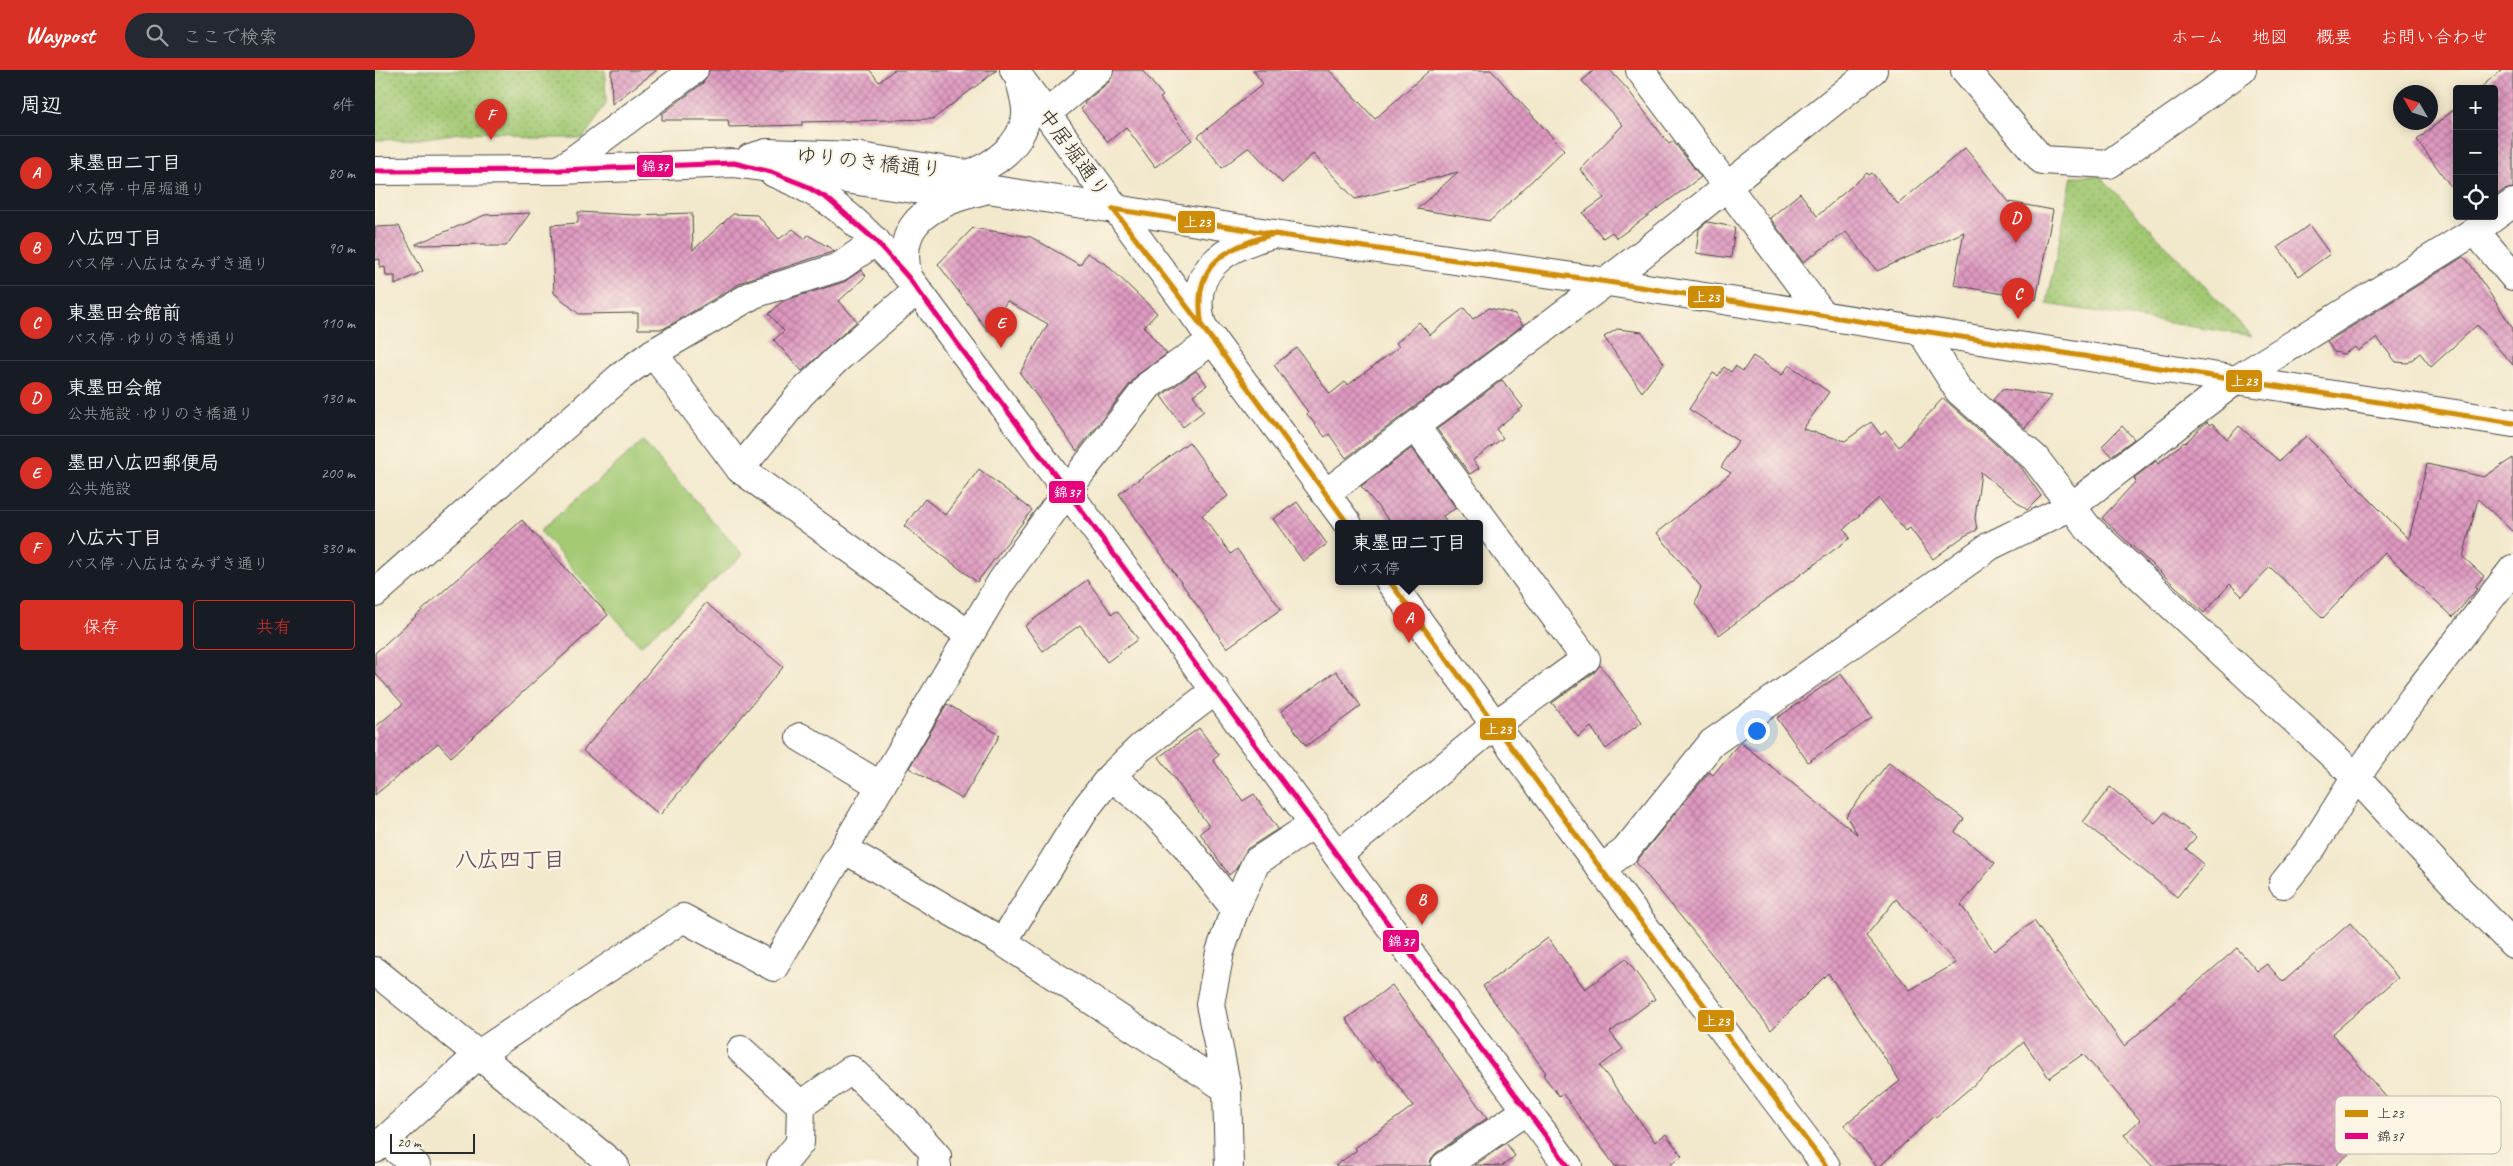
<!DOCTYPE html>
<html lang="ja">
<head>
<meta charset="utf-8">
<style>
	body { margin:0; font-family:Caveat,"Klee One",sans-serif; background:#242831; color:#f1f3f6 }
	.controls { position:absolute; right:15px; top:15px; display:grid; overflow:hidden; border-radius:5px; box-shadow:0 2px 12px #0003 }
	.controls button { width:45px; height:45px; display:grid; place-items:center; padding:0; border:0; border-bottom:1px solid #363941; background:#171b24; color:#f1f3f6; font:25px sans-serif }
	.compass { position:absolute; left:2018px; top:15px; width:45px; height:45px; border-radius:50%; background:#171b24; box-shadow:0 2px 12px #0003; rotate:309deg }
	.scale { position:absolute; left:15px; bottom:12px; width:85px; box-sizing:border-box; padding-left:5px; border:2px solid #2b2b2b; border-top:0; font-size:14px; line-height:18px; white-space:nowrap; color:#2b2b2b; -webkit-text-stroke:4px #fcf5e5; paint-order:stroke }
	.you { position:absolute; left:1381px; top:660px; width:18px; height:18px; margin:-12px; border:4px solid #fff; border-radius:50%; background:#1a73e8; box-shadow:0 0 0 8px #1a73e833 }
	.badge { display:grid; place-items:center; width:32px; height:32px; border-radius:50%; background:#d93025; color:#fff; font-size:16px; font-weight:700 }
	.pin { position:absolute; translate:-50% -41px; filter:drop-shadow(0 1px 2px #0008) }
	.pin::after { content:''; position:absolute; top:26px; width:18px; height:15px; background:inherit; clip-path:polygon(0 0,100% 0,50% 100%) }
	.popup { position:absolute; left:960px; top:450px; width:148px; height:65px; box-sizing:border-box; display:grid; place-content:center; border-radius:5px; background:#171b24; filter:drop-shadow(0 1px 4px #0005); font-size:16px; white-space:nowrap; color:#9ea1a6 }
	.popup b { font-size:19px; color:#f1f3f6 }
	.popup::after { content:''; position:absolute; left:50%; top:100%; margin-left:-10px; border:10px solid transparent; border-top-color:#171b24 }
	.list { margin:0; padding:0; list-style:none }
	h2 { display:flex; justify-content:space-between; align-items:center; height:65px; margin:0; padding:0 20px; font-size:21px }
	h2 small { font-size:16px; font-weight:400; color:#9ea1a6 }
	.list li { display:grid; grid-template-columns:32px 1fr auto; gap:15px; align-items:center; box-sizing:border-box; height:75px; padding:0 20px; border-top:1px solid #363941 }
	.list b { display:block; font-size:19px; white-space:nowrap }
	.list p { margin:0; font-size:16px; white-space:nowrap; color:#9ea1a6 }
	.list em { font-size:16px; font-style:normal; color:#9ea1a6 }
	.actions { display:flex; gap:10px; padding:15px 20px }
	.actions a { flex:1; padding:11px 0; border:1px solid #d93025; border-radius:5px; text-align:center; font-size:18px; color:#d93025 }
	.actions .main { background:#d93025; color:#fff }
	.icon { flex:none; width:28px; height:28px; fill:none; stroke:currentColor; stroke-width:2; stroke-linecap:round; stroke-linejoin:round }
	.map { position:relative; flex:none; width:2138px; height:1096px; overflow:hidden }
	header { display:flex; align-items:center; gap:30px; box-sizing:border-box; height:70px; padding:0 25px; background:#d93025; color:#fff }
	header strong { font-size:24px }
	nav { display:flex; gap:28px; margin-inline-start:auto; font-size:18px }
	.search { width:350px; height:45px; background:#242831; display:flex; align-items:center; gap:12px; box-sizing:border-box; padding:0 18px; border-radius:28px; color:#9ea1a6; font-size:19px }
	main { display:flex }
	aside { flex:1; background:#171b24 }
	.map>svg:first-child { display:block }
</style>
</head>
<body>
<header>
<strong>Waypost</strong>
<div class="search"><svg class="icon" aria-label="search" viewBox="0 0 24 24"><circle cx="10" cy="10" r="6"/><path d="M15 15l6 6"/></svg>ここで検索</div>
<nav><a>ホーム</a><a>地図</a><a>概要</a><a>お問い合わせ</a></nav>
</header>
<main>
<aside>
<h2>周辺<small>6件</small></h2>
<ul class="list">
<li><span class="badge">A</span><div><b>東墨田二丁目</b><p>バス停 · 中居堀通り</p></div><em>80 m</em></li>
<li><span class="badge">B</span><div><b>八広四丁目</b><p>バス停 · 八広はなみずき通り</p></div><em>90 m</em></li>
<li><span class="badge">C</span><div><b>東墨田会館前</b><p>バス停 · ゆりのき橋通り</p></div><em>110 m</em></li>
<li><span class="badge">D</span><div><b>東墨田会館</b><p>公共施設 · ゆりのき橋通り</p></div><em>130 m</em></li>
<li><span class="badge">E</span><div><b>墨田八広四郵便局</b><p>公共施設</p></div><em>200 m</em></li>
<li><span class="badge">F</span><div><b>八広六丁目</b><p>バス停 · 八広はなみずき通り</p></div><em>330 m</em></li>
</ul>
<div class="actions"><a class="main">保存</a><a>共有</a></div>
</aside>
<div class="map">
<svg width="2138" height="1096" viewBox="0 0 2138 1096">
	<defs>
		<pattern id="park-dots" width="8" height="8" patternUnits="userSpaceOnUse" patternTransform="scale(1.25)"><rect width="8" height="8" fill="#a3c973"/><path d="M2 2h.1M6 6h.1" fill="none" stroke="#85a35f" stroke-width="1.8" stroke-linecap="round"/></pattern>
		<pattern id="building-cross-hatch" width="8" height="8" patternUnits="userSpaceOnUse" patternTransform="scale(1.25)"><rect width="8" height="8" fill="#df99c1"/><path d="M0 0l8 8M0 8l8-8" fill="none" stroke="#b57d9d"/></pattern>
	</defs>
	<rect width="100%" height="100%" fill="#fcf5e5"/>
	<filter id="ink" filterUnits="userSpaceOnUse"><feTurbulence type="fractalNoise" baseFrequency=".02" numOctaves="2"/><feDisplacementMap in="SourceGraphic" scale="10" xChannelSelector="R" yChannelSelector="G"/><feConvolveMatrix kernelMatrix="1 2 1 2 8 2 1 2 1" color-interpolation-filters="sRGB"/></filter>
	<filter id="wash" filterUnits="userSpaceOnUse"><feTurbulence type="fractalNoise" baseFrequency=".0096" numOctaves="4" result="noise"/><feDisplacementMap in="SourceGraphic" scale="20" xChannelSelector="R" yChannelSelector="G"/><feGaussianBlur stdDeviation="1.12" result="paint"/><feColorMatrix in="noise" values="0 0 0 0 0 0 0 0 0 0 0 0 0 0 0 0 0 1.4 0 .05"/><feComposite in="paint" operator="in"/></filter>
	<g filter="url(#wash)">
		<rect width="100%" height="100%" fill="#f2e8cc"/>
		<path fill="#a3c973" stroke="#677a4f" d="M268,371L368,485L265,576L165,461Z"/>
		<g fill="url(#park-dots)" stroke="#677a4f">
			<path d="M0,0H230L231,34L208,68H155L130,62L84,63L44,69L0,70Z"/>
			<path d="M1697,106H1725L1877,266L1672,234Z"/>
		</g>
		<g id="blocks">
			<g fill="url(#building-cross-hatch)" fill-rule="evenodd">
				<path d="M236,0H282L237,34Z"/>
				<path d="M334,0H495L504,12L519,0H622L558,49L427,52V55L354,57L353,50H287V44L328,13Z"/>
				<path d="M739,0H767L788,26L785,28L817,70L780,97L751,57L733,72L706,39L710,35L709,33L734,12Z"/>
				<path d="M878,0H954L1000,49L1055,0H1116L1189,80L1115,151L1042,139L1083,102L980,129L938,84L907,113L874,77L847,98L823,66L888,14Z"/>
				<path d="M1219,0H1235L1253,20L1294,74L1298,71L1326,107L1242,168L1237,162L1228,168L1208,143L1229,128L1205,99L1248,55L1207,11Z"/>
				<path d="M2126,0H2138V118L2129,120L2119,127V19H2104Z"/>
				<path d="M2082,37V125L2042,70Z"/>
				<path d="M1590,78L1634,132L1678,140L1661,230L1579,215L1589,162L1502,201L1471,162L1428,192L1395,148L1425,123L1442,146L1492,103L1494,105L1497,103L1523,134Z"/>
				<path d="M203,142L260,145L317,143L318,180L358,144L382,145L404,169L418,159L430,169L433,165L460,181L371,210L288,259H263V243L204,244L179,223L176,155L203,153Z"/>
				<path d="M155,143L131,176H111V174L41,175V174L110,145Z"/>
				<path d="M1332,152L1360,157L1356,188L1321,183L1324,159Z"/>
				<path d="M1934,155L1955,184L1924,206L1903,177Z"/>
				<path d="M24,156L48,201L20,215V206H11L10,197L5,198V189L0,190V157Z"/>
				<path d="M598,158L656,167L705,195L712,183L732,195L782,243L769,257L792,284L762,305L702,381L645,303L673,254L632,231L613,261L563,194Z"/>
				<path d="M2088,187L2093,191L2138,258V295L2102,255L2056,297L2045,283L2033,293L2021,292L2002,268L1983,281L1980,277L1969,284L1959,282L1952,272Z"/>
				<path d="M486,200L491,206L464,231L482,251L427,301L399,270L409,261L394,244L408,231L469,212Z"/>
				<path d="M1089,238L1098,249L1114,238L1140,244L1148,255L971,388L954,364L950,367L932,344L933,342L899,295L922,278L955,324L970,312L973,315L1024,277L1021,273L1044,252L1055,265Z"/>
				<path d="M1242,259L1267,262L1289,293L1267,322L1229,267Z"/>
				<path d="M1378,286L1407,305L1414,295L1454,322L1428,359L1470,371L1496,352L1506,365L1511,361L1524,377L1568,328L1646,397L1666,426L1652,440L1606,402L1600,448L1602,460L1589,466L1558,489L1535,458L1530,461L1504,428L1469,459L1475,468L1344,565L1320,534L1326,517L1282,463L1356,403L1346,397L1363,371L1314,339L1338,303L1343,306L1349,297L1356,302L1360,296L1368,301Z"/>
				<path d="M821,301L832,315L818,325L829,341L808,357L786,326Z"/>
				<path d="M1127,310L1148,337L1121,359L1128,368L1098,390L1104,398L1095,404L1062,359Z"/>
				<path d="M1627,319L1677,326L1650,358L1618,330Z"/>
				<path d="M1832,352L1835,355L1837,353L1852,369L1864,356L1904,391L1931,366L2034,469L2052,394L2109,407L2138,388V462L2103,429L2088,487L2109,506L2100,517L2102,519L2078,547L2010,483L1948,548L1895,497L1867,526L1855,514L1829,543L1727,448L1761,411L1759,408L1781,391L1783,394L1809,372L1810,373Z"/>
				<path d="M1747,356L1759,369L1736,386L1727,376Z"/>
				<path d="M814,372L853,426L827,445L856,484L862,479L906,539L852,578L744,424Z"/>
				<path d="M1037,378L1081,438L1068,446L1073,454H1017L986,416Z"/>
				<path d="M604,399L657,440L602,512L529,456L550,429L570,445Z"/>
				<path d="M922,432L952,474L928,491L898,449Z"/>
				<path d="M147,450L233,545L76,687L63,673L0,725V657L28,634L0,603V583Z"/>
				<path d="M712,510L737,544L742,541L763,569L732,592L705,555L668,581L650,556Z"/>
				<path d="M331,533L408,597L285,745L208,681Z"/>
				<path d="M1225,595L1267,652L1231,679L1216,657L1203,667L1177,633L1220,602Z"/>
				<path d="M961,601L986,636L931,676L906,641Z"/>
				<path d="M1466,604L1497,648L1433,692L1402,648Z"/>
				<path d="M572,634L625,665L587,729L534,698Z"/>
				<path d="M824,658L844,685L838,690L868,731L879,724L903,759L872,779L861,799L854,805L825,763L834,756L784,687Z"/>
				<path d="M1365,672L1483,765L1471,746L1514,692L1589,749L1580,762L1620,793L1586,835L1619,881L1659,851L1749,976L1862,878L1882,901L1892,894L1908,912L1975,853L2023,908L1957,964L2023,1041L1960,1096H1777L1749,1065L1765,1050L1708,984L1674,1008L1649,972L1561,1047L1559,1046L1505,1096H1501L1469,1055L1525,1011L1453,903L1396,960L1354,905L1261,792L1334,702L1338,705ZM1521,829L1581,893L1535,920L1491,866Z"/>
				<path d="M1735,717L1780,753L1790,742L1821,767L1811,779L1829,794L1802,827L1708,752Z"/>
				<path d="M1173,868L1210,919L1251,889L1280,929L1235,962L1248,979L1225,996L1280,1072L1291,1064L1307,1086L1296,1094L1297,1096H1240L1187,1023L1184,1026L1168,1005L1171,1003L1108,916Z"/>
				<path d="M1017,915L1112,1048L1061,1083L1056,1089L1055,1096H960L982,1080L980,1078L1038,1036L1005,991L1002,993L971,949Z"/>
				<path d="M1131,1073L1140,1086L1127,1096L1100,1095Z"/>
			</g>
		</g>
	</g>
	<g filter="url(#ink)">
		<use href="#blocks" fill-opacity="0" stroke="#494743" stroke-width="1"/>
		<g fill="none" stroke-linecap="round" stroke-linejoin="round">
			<defs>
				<g id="minor">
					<path d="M639,0L973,454"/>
					<path d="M1265,0L1448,245"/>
					<path d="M1590,0L1667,90L1734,94L1867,0"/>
					<path d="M671,44L724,0"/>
					<path d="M185,100L319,0"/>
					<path d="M399,103C462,128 489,158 533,207L1193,1096"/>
					<path d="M592,104C618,97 647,75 651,46C652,34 648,22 645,11"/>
					<path d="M2100,161L2138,206"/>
					<path d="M533,207C521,160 546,140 587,126"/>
					<path d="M827,256C811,199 851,176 899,164"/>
					<path d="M1546,261L1584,321L1660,388L1713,458L1981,707L2084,819L2138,874"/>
					<path d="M278,283L365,399L593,564"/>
					<path d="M365,399L426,324L461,290L542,220"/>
					<path d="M950,424L1265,186L1498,0"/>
					<path d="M1015,512L1226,799L1451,1096"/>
					<path d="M0,523L245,307L278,283L379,224L464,197L501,171"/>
					<path d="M425,667L506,716"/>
					<path d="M736,706L780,743L810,775L860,839"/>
					<path d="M469,779L628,872L852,1019"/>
					<path d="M963,785L1121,654L1211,589L1040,356"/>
					<path d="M1226,799L1250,781L1337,673L1615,476L1697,436L1861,310L2100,161L2138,133"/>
					<path d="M1908,814L1938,776L1981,707L2039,627L2138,499"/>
					<path d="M628,872L711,738L736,706L765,678L841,620"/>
					<path d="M0,901L240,1096"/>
					<path d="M366,980L426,1035"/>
					<path d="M10,1070L41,1096"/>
					<path d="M0,1079L104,984L308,848L399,897L626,512L707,401L774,315L838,270"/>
					<path d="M406,1096L425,1073L426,1035L476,1000L530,1050L562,1086L557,1092L562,1096"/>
					<path d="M854,1096L852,1019L835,934L845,882L860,839L881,792L940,753"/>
					<path d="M1070,1096L1152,1040"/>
				</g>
				<g id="major">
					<path d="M375,88L392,83L479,86L592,104L613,119"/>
					<path d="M0,101L185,100L359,93L587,126L613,119L899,164L1233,212L2138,353"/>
				</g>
			</defs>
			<use href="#minor" stroke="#494743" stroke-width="30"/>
			<use href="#major" stroke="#494743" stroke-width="30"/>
			<use href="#minor" stroke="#fff" stroke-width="28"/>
			<use href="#major" stroke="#fff" stroke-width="28"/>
			<defs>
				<g id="bus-1">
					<path d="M738,139L905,165"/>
					<path d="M738,139L838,271"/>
					<path d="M973,454L827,256C816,196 846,179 899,164L1233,212L2138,353"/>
					<path d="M1015,512L1226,799L1451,1096"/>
				</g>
				<path id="bus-2" d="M0,101L185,100L359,93L396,102L429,115L453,129L501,171L533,207L1193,1096"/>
			</defs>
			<use href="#bus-1" stroke="#fcf5e5" stroke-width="9"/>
			<use href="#bus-2" stroke="#fcf5e5" stroke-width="9"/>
			<use href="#bus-1" stroke="#ce8d09" stroke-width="5"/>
			<use href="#bus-2" stroke="#e5007d" stroke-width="5"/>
		</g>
	</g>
	<g text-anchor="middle" stroke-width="4.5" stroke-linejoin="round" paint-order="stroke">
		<g font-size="21" fill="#2b2b2b" stroke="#fcf5e5">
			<text transform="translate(699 83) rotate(54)" y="7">中居堀通り</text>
			<text transform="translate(494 92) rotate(6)" y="7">ゆりのき橋通り</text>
		</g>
		<g font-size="22" font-weight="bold" fill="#6a5260" stroke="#fcf5e5">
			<text x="135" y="797">八広四丁目</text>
		</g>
	</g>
	<rect x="1960" y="1026" width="166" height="58" rx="8" fill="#fcf5e5" stroke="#bdb8ad" stroke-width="1"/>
	<rect x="1970" y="1040" width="23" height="7" fill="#ce8d09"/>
	<rect x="1970" y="1063" width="23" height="6" fill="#e5007d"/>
	<g font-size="14" fill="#2b2b2b">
		<text x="2002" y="1048">上23</text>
		<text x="2002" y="1071">錦37</text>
	</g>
	<g stroke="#fcf5e5" stroke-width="2">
		<rect x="261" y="84" width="38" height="24" rx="5" fill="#e5007d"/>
		<rect x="802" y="140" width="39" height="24" rx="5" fill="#ce8d09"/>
		<rect x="1312" y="215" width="38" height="24" rx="5" fill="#ce8d09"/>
		<rect x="1850" y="299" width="38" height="24" rx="5" fill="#ce8d09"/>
		<rect x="673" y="410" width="38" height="24" rx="5" fill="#e5007d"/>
		<rect x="1104" y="647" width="38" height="24" rx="5" fill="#ce8d09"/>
		<rect x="1007" y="859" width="38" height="24" rx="5" fill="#e5007d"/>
		<rect x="1322" y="939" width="38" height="24" rx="5" fill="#ce8d09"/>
	</g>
	<g font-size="14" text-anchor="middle" font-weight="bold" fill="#fff">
		<text x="280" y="101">錦37</text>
		<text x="822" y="157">上23</text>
		<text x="1331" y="232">上23</text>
		<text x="1869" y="316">上23</text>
		<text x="692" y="427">錦37</text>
		<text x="1123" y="664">上23</text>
		<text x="1026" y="876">錦37</text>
		<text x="1341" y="956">上23</text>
	</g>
</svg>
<div class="controls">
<button>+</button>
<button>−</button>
<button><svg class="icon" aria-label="locate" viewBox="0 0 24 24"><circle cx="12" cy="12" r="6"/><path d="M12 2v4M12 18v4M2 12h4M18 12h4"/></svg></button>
</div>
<svg class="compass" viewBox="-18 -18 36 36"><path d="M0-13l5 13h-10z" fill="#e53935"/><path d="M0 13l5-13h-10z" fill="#9ea1a6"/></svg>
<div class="scale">20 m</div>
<div class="you"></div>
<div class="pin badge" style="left:1034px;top:573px">A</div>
<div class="popup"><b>東墨田二丁目</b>バス停</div>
<div class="pin badge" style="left:1047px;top:855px">B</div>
<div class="pin badge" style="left:1643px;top:249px">C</div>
<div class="pin badge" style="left:1641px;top:173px">D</div>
<div class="pin badge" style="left:626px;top:278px">E</div>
<div class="pin badge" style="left:116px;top:70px">F</div>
</div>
</main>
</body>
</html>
